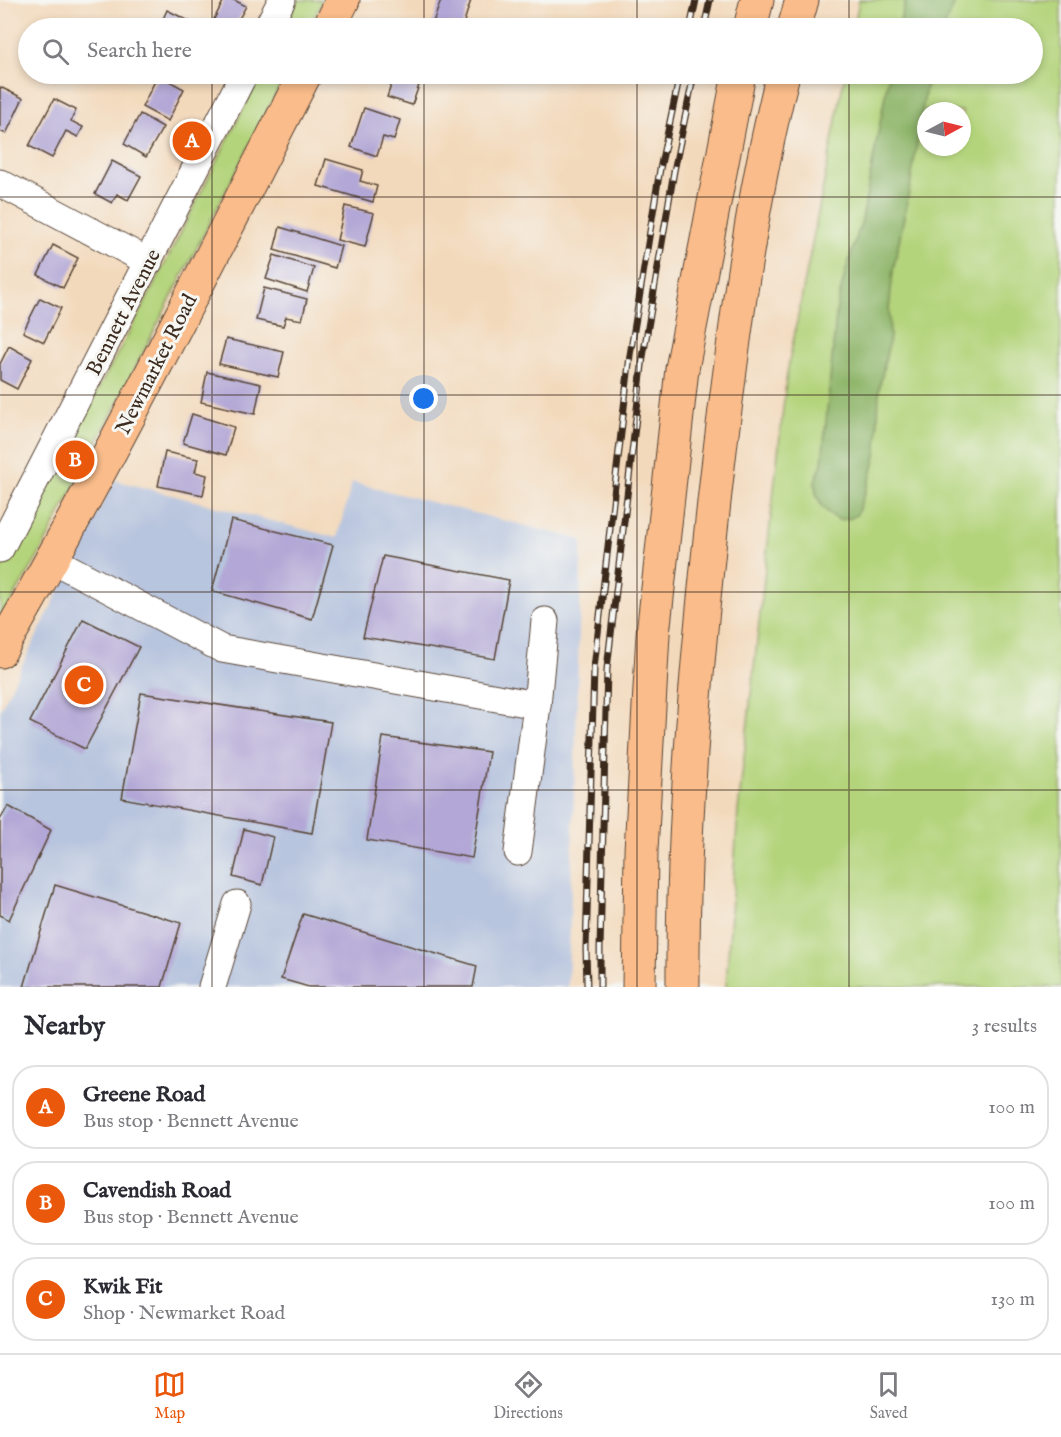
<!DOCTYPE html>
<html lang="en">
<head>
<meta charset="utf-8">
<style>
	body { margin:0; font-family:"IM FELL English",serif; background:#f7f7f7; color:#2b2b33 }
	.compass { position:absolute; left:917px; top:102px; width:54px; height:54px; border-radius:50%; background:#fff; box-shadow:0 3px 9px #0003; rotate:83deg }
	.you { position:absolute; left:424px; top:399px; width:21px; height:21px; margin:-15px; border:4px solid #fff; border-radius:50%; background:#1a73e8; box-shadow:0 0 0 9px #1a73e833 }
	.badge { display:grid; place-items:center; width:39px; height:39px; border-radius:50%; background:#ea580c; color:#fff; font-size:20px; font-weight:700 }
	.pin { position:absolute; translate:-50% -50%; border:3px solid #fff; box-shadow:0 2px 6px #0006 }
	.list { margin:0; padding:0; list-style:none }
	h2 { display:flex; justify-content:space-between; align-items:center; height:78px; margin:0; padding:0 24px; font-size:26px }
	h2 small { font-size:20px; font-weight:400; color:#7c7c81 }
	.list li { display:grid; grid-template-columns:39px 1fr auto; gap:18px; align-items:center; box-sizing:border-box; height:84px; margin:0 12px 12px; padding:0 12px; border:2px solid #e1e1e2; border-radius:24px }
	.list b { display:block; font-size:22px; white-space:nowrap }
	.list p { margin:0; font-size:20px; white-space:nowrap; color:#7c7c81 }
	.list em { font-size:20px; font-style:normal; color:#7c7c81 }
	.icon { flex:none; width:33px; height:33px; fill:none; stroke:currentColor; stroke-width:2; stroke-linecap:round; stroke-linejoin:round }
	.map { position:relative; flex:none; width:1061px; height:987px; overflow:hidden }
	.search { position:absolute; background:#fff; box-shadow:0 3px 9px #0003; left:18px; right:18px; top:18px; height:66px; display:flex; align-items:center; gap:15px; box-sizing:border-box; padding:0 21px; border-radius:33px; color:#7c7c81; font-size:22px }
	.sheet { height:366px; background:#fff }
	nav { display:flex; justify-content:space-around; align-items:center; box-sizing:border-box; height:84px; border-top:2px solid #e1e1e2; background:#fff; font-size:16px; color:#7c7c81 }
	nav a { display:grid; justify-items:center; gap:3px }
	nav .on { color:#ea580c }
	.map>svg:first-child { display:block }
</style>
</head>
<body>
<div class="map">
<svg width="1061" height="987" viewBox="0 0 1061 987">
	<rect width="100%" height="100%" fill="#f6f6f2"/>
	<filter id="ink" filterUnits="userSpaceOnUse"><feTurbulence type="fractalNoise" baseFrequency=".0167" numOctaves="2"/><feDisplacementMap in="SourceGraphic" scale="12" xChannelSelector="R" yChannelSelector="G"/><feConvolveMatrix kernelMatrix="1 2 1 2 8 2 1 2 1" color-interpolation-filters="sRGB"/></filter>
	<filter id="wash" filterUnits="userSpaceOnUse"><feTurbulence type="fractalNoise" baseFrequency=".008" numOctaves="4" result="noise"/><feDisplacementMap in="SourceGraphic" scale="24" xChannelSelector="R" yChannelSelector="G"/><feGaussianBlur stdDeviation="1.35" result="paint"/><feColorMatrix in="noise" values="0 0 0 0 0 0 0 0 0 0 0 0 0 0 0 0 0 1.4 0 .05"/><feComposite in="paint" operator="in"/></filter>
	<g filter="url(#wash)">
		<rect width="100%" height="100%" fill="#f3d9bb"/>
		<path fill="#b8c5de" d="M114,480L337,538L352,482L582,540L568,987H0V710Z"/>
		<g fill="#b4d47b" stroke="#787f4c" stroke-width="1.5" fill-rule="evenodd">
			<path d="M298,0H323L309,28H283Z"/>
			<path d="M859,0H1061V987H726L738,811L787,373L845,74H1032V28H854ZM926,111H962V147H926Z"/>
			<path d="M261,74H286L38,557L0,620V570L146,301Z"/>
		</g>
		<g fill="#8fb66b" stroke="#657044" stroke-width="1.5">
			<path d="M906,0H956L944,28H898Z"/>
			<path d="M889,74H928L910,187L893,271L889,310L890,337L879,390L877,451L871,476L857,514L851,518L839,520L831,515L822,507L816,493L815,481L822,464L837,306L846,270L862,220Z"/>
		</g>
		<g id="blocks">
			<g fill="#b2a7d6">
				<path d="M224,0H234L246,6L234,28H218L211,25Z"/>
				<path d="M441,0H471L462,28H424L425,26L431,28Z"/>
				<path d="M167,10L203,28H159Z"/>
				<path d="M395,74H423L412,105L387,97Z"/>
				<path d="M158,75L184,89L168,121L142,107Z"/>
				<path d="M0,87L23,98L6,134L0,131Z"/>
				<path d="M54,99L76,110L71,121L83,127L78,137L66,131L52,158L29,146Z"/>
				<path d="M364,108L400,120L394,140L383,137L377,156L351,147Z"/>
				<path d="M140,114L163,127L146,157L124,144Z"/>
				<path d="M326,159L363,170L360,181L377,186L373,202L318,186Z"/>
				<path d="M112,161L141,176L128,200L117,194L112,203L95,194Z"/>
				<path d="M345,206L374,213L365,247L337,240Z"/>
				<path d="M280,227L341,246L335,268L274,250Z"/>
				<path d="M53,245L78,258L63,288L38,275Z"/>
				<path d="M274,255L314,268L307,292L266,279Z"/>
				<path d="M264,288L307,299L302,320L286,317L283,326L256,320Z"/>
				<path d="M40,298L61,308L44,342L23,332Z"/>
				<path d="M226,339L284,352L278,377L219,364Z"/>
				<path d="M9,346L32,359L17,389L0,380V364Z"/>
				<path d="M207,372L261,384L255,414L201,402Z"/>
				<path d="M192,414L234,427L226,455L183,443Z"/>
				<path d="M165,452L198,459L195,472L207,475L203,495L158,486Z"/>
				<path d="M231,520L333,545L312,619L212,591Z"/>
				<path d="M383,556L509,580L495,659L363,637Z"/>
				<path d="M83,619L139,647L85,749L30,722Z"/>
				<path d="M141,693L331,722L312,833L122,798Z"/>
				<path d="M383,737L489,752L472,858L367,840Z"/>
				<path d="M8,806L51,830L9,920L0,915V820Z"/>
				<path d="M244,829L273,837L262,885L233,877Z"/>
				<path d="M55,885L181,923L162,987H24Z"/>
				<path d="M303,914L477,966L473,987H309L281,979Z"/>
			</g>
		</g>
	</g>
	<g filter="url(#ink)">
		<use href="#blocks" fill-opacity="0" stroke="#574436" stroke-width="1.5"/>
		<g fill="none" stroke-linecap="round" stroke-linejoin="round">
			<defs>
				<g id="minor">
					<path d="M267,28L282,0"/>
					<path d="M0,183L149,262"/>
					<path d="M0,549L244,74"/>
					<path d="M53,560L222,649L537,705"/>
					<path d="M518,852L537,705L545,621"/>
					<path d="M212,987L237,904"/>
				</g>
				<g id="major">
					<path d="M329,28L343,0"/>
					<path d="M0,651C109,462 206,267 305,74"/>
				</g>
				<g id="highway">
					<path d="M750,28L757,0"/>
					<path d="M794,28L802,0"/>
					<path d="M639,987L641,851L653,634L682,369L739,74"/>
					<path d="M683,987C682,816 698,645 717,475C733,341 750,205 783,74"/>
				</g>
			</defs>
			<use href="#minor" stroke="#574436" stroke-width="29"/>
			<use href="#major" stroke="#574436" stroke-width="35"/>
			<use href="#highway" stroke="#574436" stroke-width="35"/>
			<use href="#minor" stroke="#fff" stroke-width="27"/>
			<use href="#major" stroke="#f9bc8a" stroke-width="33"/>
			<use href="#highway" stroke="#f9bc8a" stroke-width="33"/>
			<defs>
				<g id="rail">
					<path d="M690,28L696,0"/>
					<path d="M704,28L710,0"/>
					<path d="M587,987L586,949L594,668L630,355L660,169L680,74"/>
					<path d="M600,987V949L607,669L643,357L674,171L694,74"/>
				</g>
			</defs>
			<use href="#rail" stroke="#3b2a1e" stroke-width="7"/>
			<use href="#rail" stroke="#f6f6f2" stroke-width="4.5" stroke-dasharray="14" stroke-linecap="butt"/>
		</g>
	</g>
	<path fill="none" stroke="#3b2a1e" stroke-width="1.5" stroke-opacity="0.55" d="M212,0V28M424,0V28M637,0V28M849,0V28M212,74V987M424,74V987M637,74V987M849,74V987M0,197H1061M0,395H1061M0,592H1061M0,790H1061"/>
	<g text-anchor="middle" stroke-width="6" stroke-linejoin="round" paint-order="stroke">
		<g font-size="21" fill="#3b2a1e" stroke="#f6f6f2">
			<text transform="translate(123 312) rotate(-63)" y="7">Bennett Avenue</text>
			<text transform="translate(156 364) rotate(-63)" y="7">Newmarket Road</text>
		</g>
	</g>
</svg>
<svg class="compass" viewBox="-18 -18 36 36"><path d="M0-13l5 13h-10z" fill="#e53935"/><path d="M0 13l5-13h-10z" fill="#7c7c81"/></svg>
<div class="you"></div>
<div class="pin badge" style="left:192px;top:141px">A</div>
<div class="pin badge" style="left:75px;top:460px">B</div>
<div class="pin badge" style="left:84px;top:685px">C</div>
<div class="search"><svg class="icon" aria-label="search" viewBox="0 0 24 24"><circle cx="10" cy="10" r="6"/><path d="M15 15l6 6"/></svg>Search here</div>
</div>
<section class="sheet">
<h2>Nearby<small>3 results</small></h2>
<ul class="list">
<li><span class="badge">A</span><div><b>Greene Road</b><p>Bus stop · Bennett Avenue</p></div><em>100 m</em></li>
<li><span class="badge">B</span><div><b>Cavendish Road</b><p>Bus stop · Bennett Avenue</p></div><em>100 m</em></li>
<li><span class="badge">C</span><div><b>Kwik Fit</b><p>Shop · Newmarket Road</p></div><em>130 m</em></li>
</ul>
</section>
<nav>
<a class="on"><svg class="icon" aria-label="map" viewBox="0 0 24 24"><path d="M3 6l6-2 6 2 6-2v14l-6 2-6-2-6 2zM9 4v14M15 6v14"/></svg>Map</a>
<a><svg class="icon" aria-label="directions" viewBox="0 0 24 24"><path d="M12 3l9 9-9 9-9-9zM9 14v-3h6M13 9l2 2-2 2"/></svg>Directions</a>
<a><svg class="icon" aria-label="saved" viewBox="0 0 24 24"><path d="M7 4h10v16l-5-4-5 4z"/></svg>Saved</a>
</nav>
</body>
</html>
